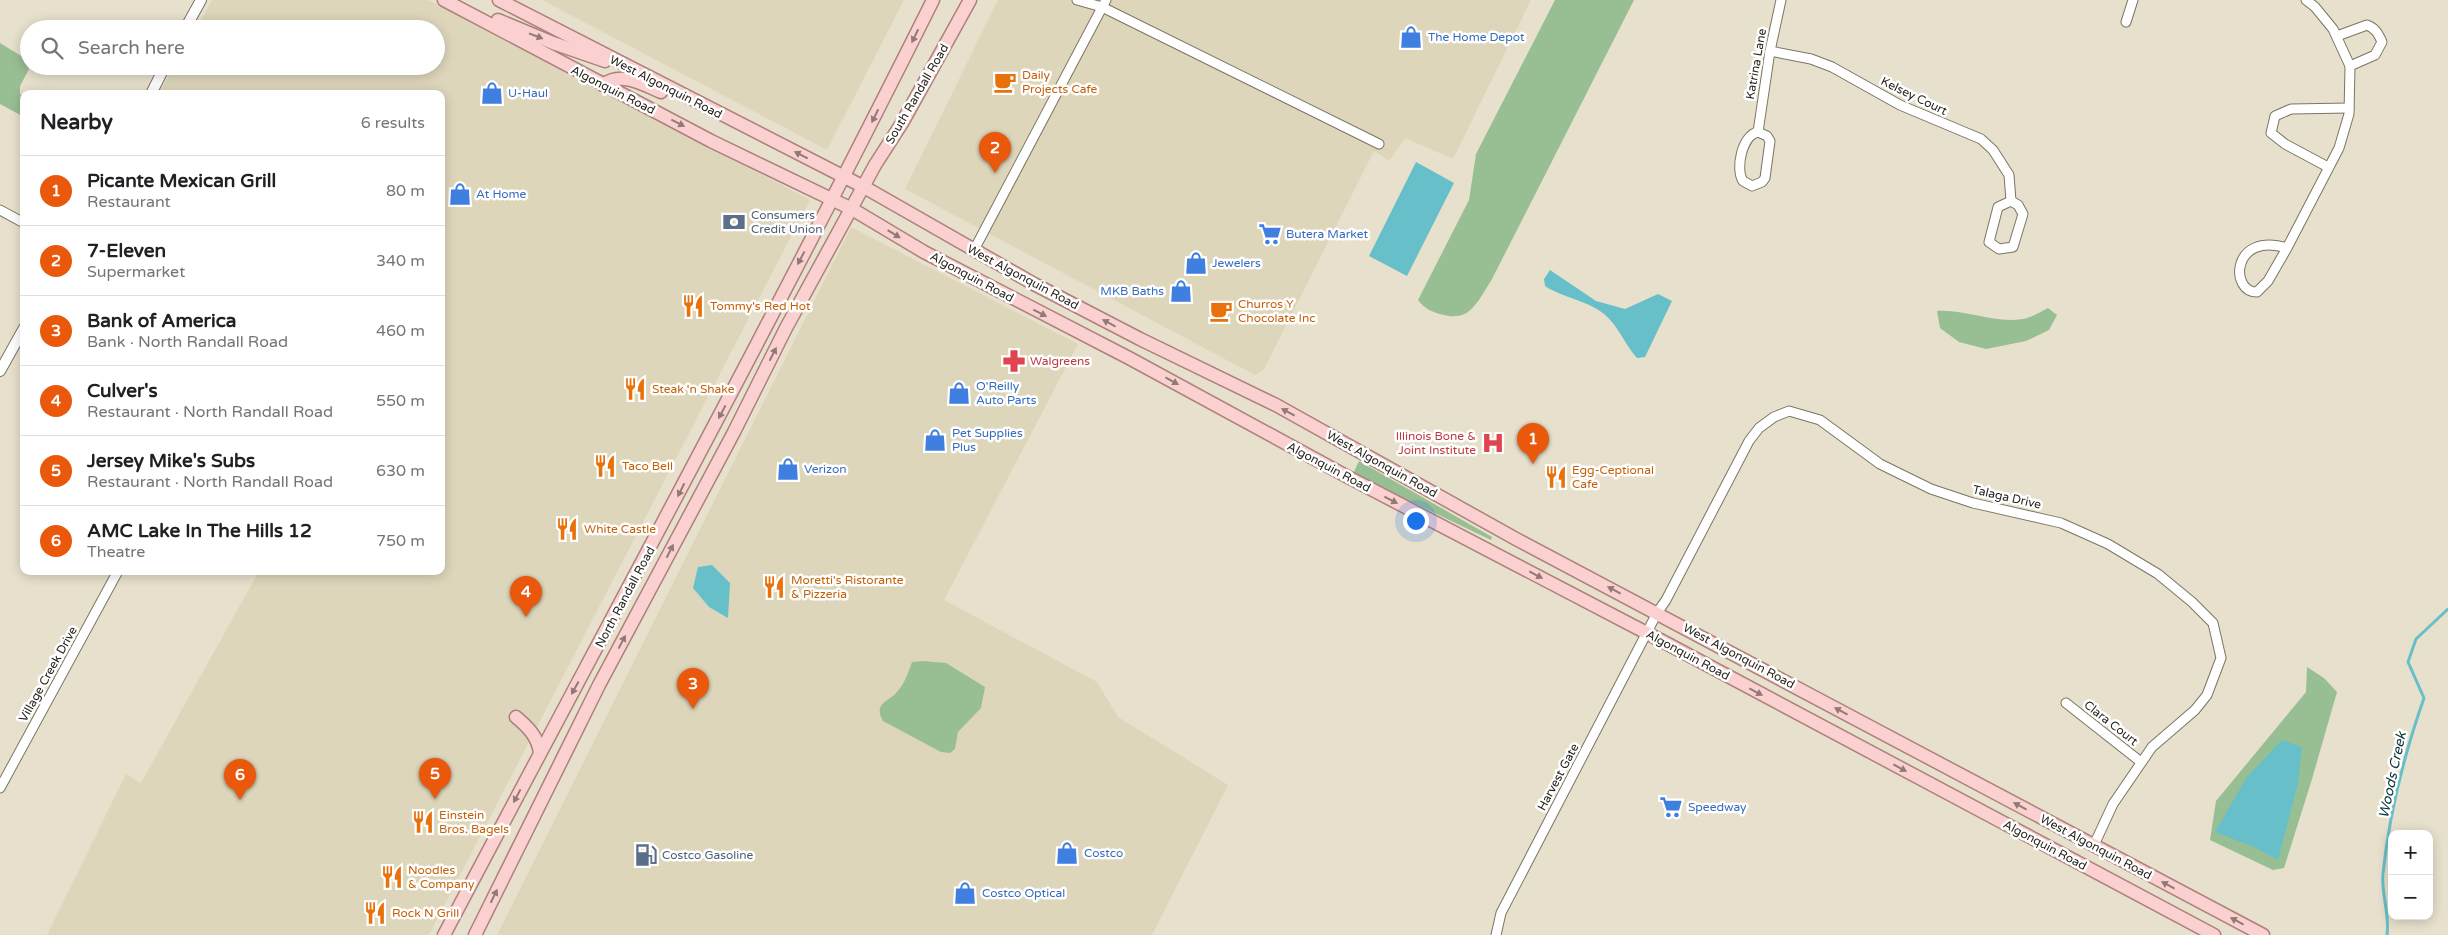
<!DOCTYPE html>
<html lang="en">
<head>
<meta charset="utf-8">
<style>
	body { margin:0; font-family:"Varela Round",sans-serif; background:#f6f6f6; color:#202124 }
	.controls { position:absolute; right:15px; bottom:15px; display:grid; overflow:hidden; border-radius:10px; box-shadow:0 2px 12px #0003 }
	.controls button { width:45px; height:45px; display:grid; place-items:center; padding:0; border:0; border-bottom:1px solid #e0e0e0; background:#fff; color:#202124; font:25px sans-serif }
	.you { position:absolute; left:1415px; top:520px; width:18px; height:18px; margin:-12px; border:4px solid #fff; border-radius:50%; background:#1a73e8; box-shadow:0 0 0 8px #1a73e833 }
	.badge { display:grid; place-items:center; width:32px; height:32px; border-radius:50%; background:#ea580c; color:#fff; font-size:16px; font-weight:700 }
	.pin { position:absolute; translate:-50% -41px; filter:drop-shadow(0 1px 2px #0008) }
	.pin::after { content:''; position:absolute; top:26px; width:18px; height:15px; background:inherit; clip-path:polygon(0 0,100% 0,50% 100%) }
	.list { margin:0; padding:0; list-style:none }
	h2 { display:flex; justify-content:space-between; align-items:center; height:65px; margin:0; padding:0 20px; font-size:21px }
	h2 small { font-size:16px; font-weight:400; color:#757577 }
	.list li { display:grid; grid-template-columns:32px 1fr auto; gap:15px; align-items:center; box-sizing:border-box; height:70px; padding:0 20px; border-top:1px solid #e0e0e0 }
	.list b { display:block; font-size:19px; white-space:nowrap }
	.list p { margin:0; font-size:16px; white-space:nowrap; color:#757577 }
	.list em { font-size:16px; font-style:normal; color:#757577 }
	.icon { flex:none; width:28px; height:28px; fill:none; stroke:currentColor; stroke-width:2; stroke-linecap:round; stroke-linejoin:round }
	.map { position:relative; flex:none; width:2448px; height:935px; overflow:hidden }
	.search { position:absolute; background:#fff; box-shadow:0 2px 12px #0003; left:20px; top:20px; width:425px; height:55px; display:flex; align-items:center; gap:12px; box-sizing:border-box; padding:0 18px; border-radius:28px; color:#757577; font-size:19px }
	.panel { position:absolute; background:#fff; box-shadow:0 2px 12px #0003; left:20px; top:90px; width:425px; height:485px; border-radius:10px }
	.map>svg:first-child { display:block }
</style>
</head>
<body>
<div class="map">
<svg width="2448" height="935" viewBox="0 0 2448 935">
	<rect width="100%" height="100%" fill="#e7e0cc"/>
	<g fill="#ded6bb">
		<path d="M212,0H428L810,200L429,935H47L126,774L141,783L259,571H441V94H159L174,66H436V29H196Z"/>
		<path d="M542,0H904L827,150Z"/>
		<path d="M998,0H1531L1453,159L1405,138L1389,161L1374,151L1264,369L1255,375L905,189Z"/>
		<path d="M851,227L1078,344L944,600L1097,682L1118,717L1228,785L1152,935H497Z"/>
	</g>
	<g fill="#98be94">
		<path d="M1555,0H1634L1491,281C1478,300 1471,322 1444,315C1432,312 1426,310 1418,300L1469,200L1476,154Z"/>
		<path d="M0,43L26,59L29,69L20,86V94L24,97V117L0,104Z"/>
		<path d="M2048,308L2057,315L2049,330L2026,341L1986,349L1959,342L1940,328L1937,311C1966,309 1994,324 2023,319C2031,318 2040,312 2048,308Z"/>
		<path d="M1359,461L1492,537L1491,540L1353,474Z"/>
		<path d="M923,661L946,663L985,687L981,708L958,732L955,749L950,753L941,752L883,721C873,702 889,702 897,692C905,683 908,673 912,662Z"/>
		<path d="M2307,667L2324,678L2337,692L2312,779L2284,868L2273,870L2210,840L2216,801L2306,692Z"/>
	</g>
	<g fill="#67bfc9">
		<path d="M1416,162L1454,183L1407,276L1369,256Z"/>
		<path d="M1550,270L1596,301L1625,309L1658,294L1672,301L1645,357L1637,358C1625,345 1618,325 1604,314C1587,300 1563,298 1545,286L1544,279Z"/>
		<path d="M712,565L730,583L728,618L709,607L693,588L698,567Z"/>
		<path d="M2282,740L2302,747L2298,783L2278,860L2254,847L2215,832L2247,777Z"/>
	</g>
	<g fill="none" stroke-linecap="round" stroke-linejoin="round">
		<path stroke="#67bfc9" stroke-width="3" d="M2387,935C2390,914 2381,894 2383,874C2389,814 2404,755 2424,698L2408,662L2416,639L2448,609"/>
		<defs>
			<g id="minor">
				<path d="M1077,0L1102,7L1379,144"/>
				<path d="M2126,22L2133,0"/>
				<path d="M2337,36L2367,25C2375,28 2378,33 2382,42L2375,55L2350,66"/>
				<path d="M1770,51L1811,59L1832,67L1900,105L1981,139L1993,150L2009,175L2011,201"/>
				<path d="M1758,132L1767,136L1770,141L1765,178L1762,182L1752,186L1743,181C1735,169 1742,135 1758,132Z"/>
				<path d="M1758,132L1770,51L1781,0"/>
				<path d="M2328,167L2285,144L2271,133L2275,116L2291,109L2349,108"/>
				<path d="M2011,201L2018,205L2023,214L2013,247L1999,249L1989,242L1998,207Z"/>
				<path d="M0,210L24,223"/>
				<path d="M2287,248C2232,231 2229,292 2257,292L2268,281L2287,248L2339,148L2349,114L2350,66L2333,29L2315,7L2306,0"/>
				<path d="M974,250L1106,0"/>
				<path d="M2066,703L2141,762"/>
				<path d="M0,788L118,571"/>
				<path d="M1496,935L1501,913L1657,613L1666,600L1749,441L1759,428L1774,417L1789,411L1820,420L1880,464L1931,489L1973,503L2061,523L2108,544L2158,574L2192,602L2213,623L2221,658L2207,695L2195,710L2152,747L2113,804L2094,845"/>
			</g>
			<g id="tertiary">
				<path d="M185,29L201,0"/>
				<path d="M151,94L165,66"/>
				<path d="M0,371L24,328"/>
			</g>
			<g id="primary">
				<path d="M444,0L711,141L852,209L924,252L1129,358L1348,477L1664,642L2214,935"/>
				<path d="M499,0L864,187L1034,284L1140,339L1276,405L1516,539L2263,935"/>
				<path d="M498,20L553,43L605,61"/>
				<path d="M603,85C621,71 642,84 661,92"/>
				<path d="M516,717C528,727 538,737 540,753"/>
				<path d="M444,935C608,624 776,315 933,0"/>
				<path d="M475,935L599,685L734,432L786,328L875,165L902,123L970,0"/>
			</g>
		</defs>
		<use href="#minor" stroke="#7b7563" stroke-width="11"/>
		<use href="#tertiary" stroke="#7b7563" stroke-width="12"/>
		<use href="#primary" stroke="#ad807c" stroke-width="15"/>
		<use href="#minor" stroke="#fff" stroke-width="9"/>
		<use href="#tertiary" stroke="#fff" stroke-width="10"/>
		<use href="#primary" stroke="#fad0d0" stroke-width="12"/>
	</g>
	<defs><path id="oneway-solid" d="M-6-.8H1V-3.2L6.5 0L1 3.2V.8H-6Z" transform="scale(1.25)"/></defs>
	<g fill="#907a76">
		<use href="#oneway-solid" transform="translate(536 36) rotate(21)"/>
		<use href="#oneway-solid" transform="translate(915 36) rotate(116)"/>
		<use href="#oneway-solid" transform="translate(875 116) rotate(116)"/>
		<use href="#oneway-solid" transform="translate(678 123) rotate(27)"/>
		<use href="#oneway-solid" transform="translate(801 155) rotate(-153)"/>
		<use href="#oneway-solid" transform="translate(894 234) rotate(31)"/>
		<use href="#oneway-solid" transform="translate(801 258) rotate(118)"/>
		<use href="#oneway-solid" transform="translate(1040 313) rotate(27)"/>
		<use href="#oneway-solid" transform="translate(1109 323) rotate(-152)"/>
		<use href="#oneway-solid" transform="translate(773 354) rotate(-63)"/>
		<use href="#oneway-solid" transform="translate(1172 381) rotate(29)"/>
		<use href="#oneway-solid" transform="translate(722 412) rotate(118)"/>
		<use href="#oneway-solid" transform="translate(1288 412) rotate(-152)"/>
		<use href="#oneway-solid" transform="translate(681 490) rotate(117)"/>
		<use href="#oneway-solid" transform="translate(1391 500) rotate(27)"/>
		<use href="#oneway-solid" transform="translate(670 551) rotate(-63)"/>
		<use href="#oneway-solid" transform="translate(1536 575) rotate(28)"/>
		<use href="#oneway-solid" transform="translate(1614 590) rotate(-152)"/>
		<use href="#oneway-solid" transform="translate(622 642) rotate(-62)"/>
		<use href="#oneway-solid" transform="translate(575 688) rotate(119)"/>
		<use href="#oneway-solid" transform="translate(1756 692) rotate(28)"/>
		<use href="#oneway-solid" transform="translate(1841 711) rotate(-152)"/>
		<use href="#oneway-solid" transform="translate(1900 768) rotate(28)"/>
		<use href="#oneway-solid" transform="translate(517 796) rotate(118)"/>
		<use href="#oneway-solid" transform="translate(2020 806) rotate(-152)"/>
		<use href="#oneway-solid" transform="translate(2168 885) rotate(-152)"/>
		<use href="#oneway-solid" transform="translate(494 896) rotate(-64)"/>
		<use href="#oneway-solid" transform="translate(2237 921) rotate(-152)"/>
	</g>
	<defs>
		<symbol id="shop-bare" viewBox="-9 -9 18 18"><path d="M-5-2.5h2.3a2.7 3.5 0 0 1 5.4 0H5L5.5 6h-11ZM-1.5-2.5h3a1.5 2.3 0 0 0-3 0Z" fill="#3f7fe0" stroke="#fff" stroke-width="2.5" paint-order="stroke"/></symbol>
		<symbol id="cafe-bare" viewBox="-9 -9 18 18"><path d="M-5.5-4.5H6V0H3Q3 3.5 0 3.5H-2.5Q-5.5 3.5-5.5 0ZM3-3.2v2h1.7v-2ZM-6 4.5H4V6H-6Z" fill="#e8710a" stroke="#fff" stroke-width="2.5" paint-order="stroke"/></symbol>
		<symbol id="bank-bare" viewBox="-9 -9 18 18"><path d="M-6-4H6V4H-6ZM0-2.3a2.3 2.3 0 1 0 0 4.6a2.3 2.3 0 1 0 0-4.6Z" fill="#5c6f8a" stroke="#fff" stroke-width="2.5" paint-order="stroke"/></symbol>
		<symbol id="supermarket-bare" viewBox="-9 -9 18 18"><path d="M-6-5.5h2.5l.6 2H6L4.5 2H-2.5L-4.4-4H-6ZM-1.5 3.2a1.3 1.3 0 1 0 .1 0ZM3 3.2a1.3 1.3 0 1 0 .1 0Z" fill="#3f7fe0" stroke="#fff" stroke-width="2.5" paint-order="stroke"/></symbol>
		<symbol id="restaurant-bare" viewBox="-9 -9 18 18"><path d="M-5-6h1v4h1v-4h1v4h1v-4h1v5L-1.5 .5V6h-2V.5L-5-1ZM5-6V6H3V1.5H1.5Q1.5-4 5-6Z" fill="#e8710a" stroke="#fff" stroke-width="2.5" paint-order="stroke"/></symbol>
		<symbol id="pharmacy-bare" viewBox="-9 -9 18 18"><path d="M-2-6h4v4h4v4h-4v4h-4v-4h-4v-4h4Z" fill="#e0444e" stroke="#fff" stroke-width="2.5" paint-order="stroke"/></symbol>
		<symbol id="hospital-bare" viewBox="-9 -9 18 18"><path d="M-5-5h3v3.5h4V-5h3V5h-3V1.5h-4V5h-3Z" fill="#e0444e" stroke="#fff" stroke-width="2.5" paint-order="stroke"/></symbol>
		<symbol id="fuel-bare" viewBox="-9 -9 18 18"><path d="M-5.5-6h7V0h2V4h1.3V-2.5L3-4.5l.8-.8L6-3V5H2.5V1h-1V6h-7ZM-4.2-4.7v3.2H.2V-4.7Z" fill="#5c6f8a" stroke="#fff" stroke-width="2.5" paint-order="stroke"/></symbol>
	</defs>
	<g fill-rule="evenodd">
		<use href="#shop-bare" x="1395" y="21" width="32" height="32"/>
		<use href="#cafe-bare" x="989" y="66" width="32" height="32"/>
		<use href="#shop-bare" x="476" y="77" width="32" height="32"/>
		<use href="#shop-bare" x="444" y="178" width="32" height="32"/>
		<use href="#bank-bare" x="718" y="206" width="32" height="32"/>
		<use href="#supermarket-bare" x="1254" y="218" width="32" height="32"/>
		<use href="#shop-bare" x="1180" y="247" width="32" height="32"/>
		<use href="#shop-bare" x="1165" y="275" width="32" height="32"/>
		<use href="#restaurant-bare" x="677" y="290" width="32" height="32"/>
		<use href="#cafe-bare" x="1205" y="295" width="32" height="32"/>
		<use href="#pharmacy-bare" x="998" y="345" width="32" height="32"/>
		<use href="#restaurant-bare" x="619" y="373" width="32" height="32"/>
		<use href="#shop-bare" x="943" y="377" width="32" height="32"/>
		<use href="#shop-bare" x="919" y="424" width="32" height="32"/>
		<use href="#hospital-bare" x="1477" y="427" width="32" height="32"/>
		<use href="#restaurant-bare" x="589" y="450" width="32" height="32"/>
		<use href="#shop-bare" x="772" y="453" width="32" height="32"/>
		<use href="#restaurant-bare" x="1540" y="461" width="32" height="32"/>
		<use href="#restaurant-bare" x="551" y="513" width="32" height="32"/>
		<use href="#restaurant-bare" x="758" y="571" width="32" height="32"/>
		<use href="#supermarket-bare" x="1655" y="791" width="32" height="32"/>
		<use href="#restaurant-bare" x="407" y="806" width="32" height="32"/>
		<use href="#shop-bare" x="1051" y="837" width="32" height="32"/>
		<use href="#fuel-bare" x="630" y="839" width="32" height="32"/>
		<use href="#restaurant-bare" x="376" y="861" width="32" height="32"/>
		<use href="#shop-bare" x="949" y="877" width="32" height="32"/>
		<use href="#restaurant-bare" x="359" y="897" width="32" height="32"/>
	</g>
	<g text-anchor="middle" stroke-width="5" stroke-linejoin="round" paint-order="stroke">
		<g font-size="12" fill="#366cbe" stroke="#fff" text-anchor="start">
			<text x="1428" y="41">The Home Depot</text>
			<text x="508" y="97">U-Haul</text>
			<text x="476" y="198">At Home</text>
			<text x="1286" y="238">Butera Market</text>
			<text x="1212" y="267">Jewelers</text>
			<text x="1164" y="295" text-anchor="end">MKB Baths</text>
			<text x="976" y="390">O'Reilly<tspan x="976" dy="14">Auto Parts</tspan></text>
			<text x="952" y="437">Pet Supplies<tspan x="952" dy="14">Plus</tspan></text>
			<text x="804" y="473">Verizon</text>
			<text x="1688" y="811">Speedway</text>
			<text x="1084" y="857">Costco</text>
			<text x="982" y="897">Costco Optical</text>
		</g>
		<g font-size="12" fill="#26241c" stroke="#fff">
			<text transform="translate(1756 64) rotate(-80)" y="4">Katrina Lane</text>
			<text transform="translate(666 87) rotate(27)" y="4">West Algonquin Road</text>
			<text transform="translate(613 90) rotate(27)" y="4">Algonquin Road</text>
			<text transform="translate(917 94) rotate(-60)" y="4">South Randall Road</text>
			<text transform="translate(1914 96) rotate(26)" y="4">Kelsey Court</text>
			<text transform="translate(972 277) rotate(28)" y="4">Algonquin Road</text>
			<text transform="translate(1023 277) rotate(28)" y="4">West Algonquin Road</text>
			<text transform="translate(1382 464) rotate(29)" y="4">West Algonquin Road</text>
			<text transform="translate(1329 467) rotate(28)" y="4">Algonquin Road</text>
			<text transform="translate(2007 497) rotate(13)" y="4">Talaga Drive</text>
			<text transform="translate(625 597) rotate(-62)" y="4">North Randall Road</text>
			<text transform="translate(1688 655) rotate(28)" y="4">Algonquin Road</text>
			<text transform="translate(1739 656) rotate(28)" y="4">West Algonquin Road</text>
			<text transform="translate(48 674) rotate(-61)" y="4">Village Creek Drive</text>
			<text transform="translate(2111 723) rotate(38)" y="4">Clara Court</text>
			<text transform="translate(1558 777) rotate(-62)" y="4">Harvest Gate</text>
			<text transform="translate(2045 845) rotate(28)" y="4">Algonquin Road</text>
			<text transform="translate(2096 847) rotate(28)" y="4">West Algonquin Road</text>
		</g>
		<g font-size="12" fill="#c56008" stroke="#fff" text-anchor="start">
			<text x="1022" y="79">Daily<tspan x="1022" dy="14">Projects Cafe</tspan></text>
			<text x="1238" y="308">Churros Y<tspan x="1238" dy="14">Chocolate Inc</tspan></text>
			<text x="710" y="310">Tommy's Red Hot</text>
			<text x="652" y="393">Steak 'n Shake</text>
			<text x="622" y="470">Taco Bell</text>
			<text x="1572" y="474">Egg-Ceptional<tspan x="1572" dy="14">Cafe</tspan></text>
			<text x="584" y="533">White Castle</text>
			<text x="791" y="584">Moretti's Ristorante<tspan x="791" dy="14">&amp; Pizzeria</tspan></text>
			<text x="439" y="819">Einstein<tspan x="439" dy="14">Bros. Bagels</tspan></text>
			<text x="408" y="874">Noodles<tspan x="408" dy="14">&amp; Company</tspan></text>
			<text x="392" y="917">Rock N Grill</text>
		</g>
		<g font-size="12" fill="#4e5e75" stroke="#fff" text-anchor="start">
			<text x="751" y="219">Consumers<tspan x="751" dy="14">Credit Union</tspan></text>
			<text x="662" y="859">Costco Gasoline</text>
		</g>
		<g font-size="12" fill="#be3a42" stroke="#fff" text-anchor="start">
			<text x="1030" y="365">Walgreens</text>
			<text x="1476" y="440" text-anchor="end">Illinois Bone &amp;<tspan x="1476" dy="14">Joint Institute</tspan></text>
		</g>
		<g font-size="14" font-style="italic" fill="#0a363b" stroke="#fff">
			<text transform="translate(2392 775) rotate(-78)" y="5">Woods Creek</text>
		</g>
	</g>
</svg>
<div class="controls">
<button>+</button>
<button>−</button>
</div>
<div class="you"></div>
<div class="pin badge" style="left:1533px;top:464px">1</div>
<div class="pin badge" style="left:995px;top:173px">2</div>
<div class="pin badge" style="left:693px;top:709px">3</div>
<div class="pin badge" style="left:526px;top:617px">4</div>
<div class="pin badge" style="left:435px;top:799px">5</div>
<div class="pin badge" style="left:240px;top:800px">6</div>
<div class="search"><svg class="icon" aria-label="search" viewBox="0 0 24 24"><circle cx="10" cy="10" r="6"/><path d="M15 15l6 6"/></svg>Search here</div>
<section class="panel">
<h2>Nearby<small>6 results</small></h2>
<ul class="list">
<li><span class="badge">1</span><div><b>Picante Mexican Grill</b><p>Restaurant</p></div><em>80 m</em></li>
<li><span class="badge">2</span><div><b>7-Eleven</b><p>Supermarket</p></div><em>340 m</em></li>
<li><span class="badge">3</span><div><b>Bank of America</b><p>Bank · North Randall Road</p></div><em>460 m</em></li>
<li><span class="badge">4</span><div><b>Culver's</b><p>Restaurant · North Randall Road</p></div><em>550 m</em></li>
<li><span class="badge">5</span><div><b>Jersey Mike's Subs</b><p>Restaurant · North Randall Road</p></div><em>630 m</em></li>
<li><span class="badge">6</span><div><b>AMC Lake In The Hills 12</b><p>Theatre</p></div><em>750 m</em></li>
</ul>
</section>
</div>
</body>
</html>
